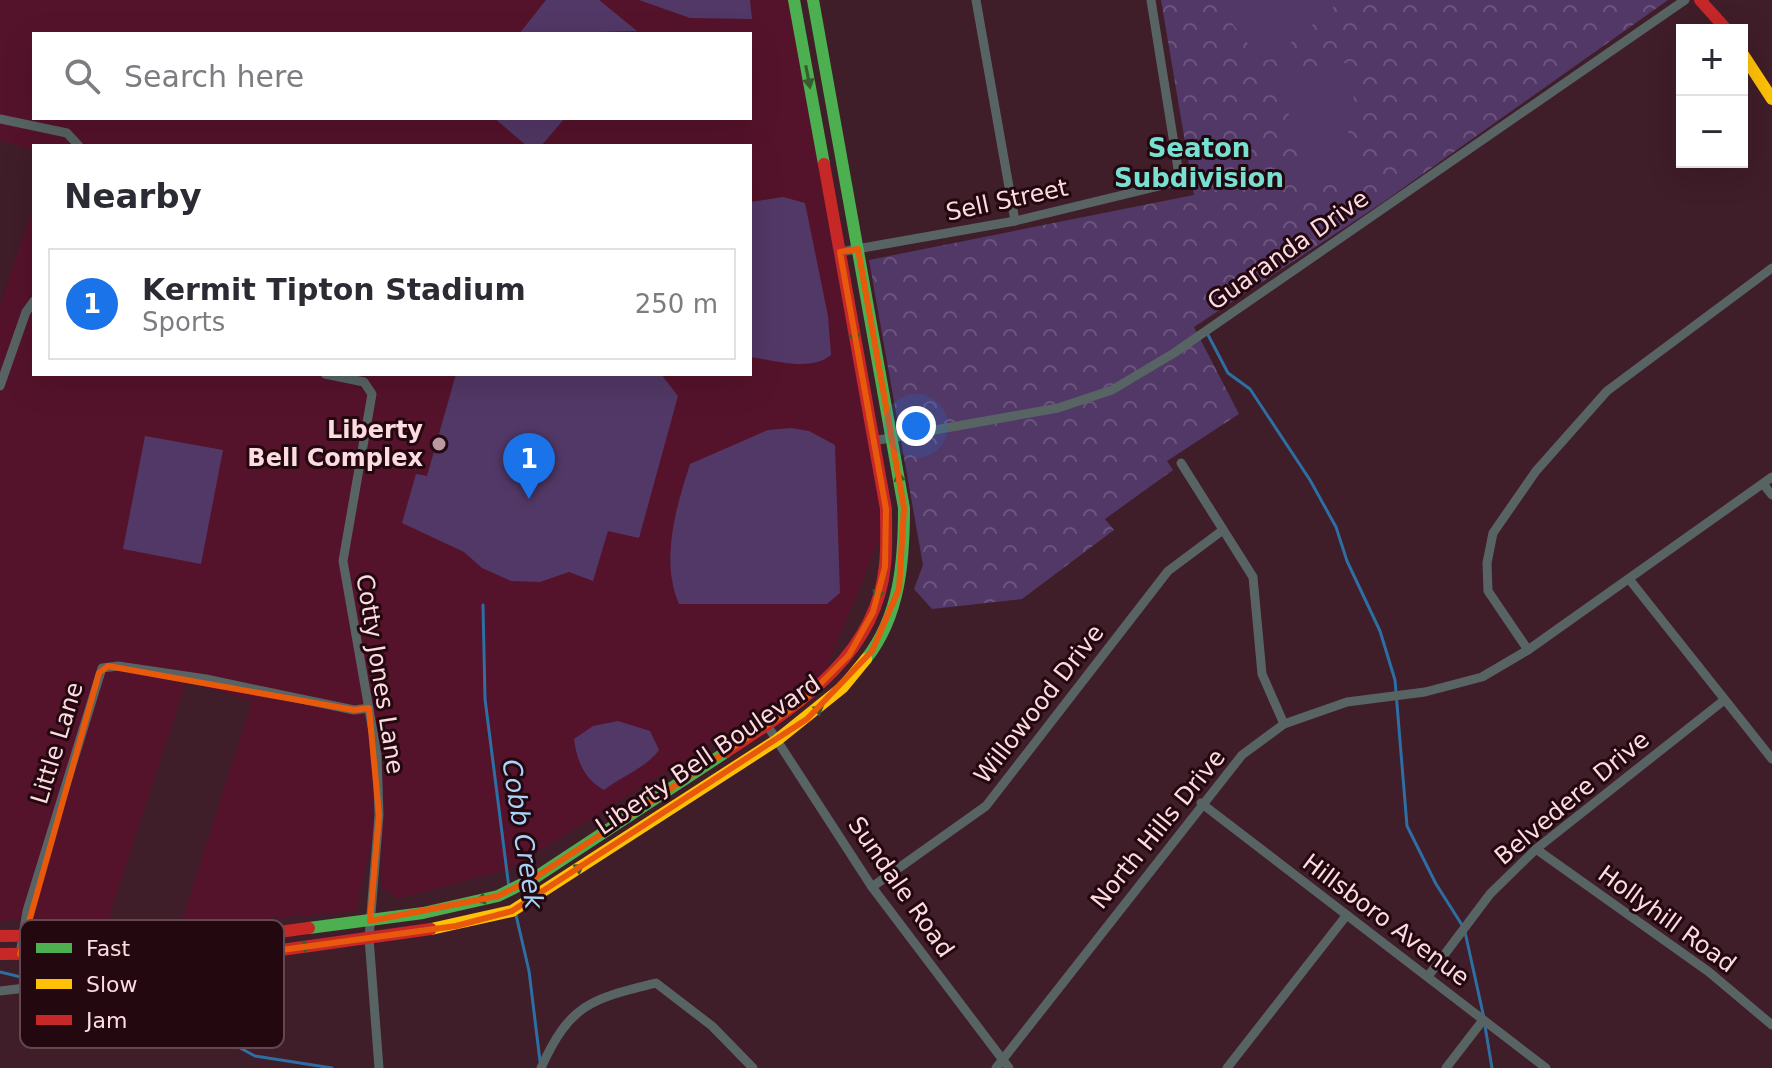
<!DOCTYPE html>
<html lang="en">
<head>
<meta charset="utf-8">
<style>
	body { margin:0; font-family:"DejaVu Sans",sans-serif; background:#f7f7f7; color:#2b2b33 }
	.controls { position:absolute; right:24px; top:24px; display:grid; overflow:hidden; border-radius:0px; box-shadow:0 8px 32px #0002 }
	.controls button { width:72px; height:72px; display:grid; place-items:center; padding:0; border:0; border-bottom:2px solid #e1e1e2; background:#fff; color:#2b2b33; font:40px sans-serif }
	.you { position:absolute; left:916px; top:426px; width:28px; height:28px; margin:-20px; border:6px solid #fff; border-radius:50%; background:#1a73e8; box-shadow:0 0 0 12px #1a73e833 }
	.badge { display:grid; place-items:center; width:52px; height:52px; border-radius:50%; background:#1a73e8; color:#fff; font-size:26px; font-weight:700 }
	.pin { position:absolute; translate:-50% -66px; filter:drop-shadow(0 2px 4px #0008) }
	.pin::after { content:''; position:absolute; top:42px; width:28px; height:24px; background:inherit; clip-path:polygon(0 0,100% 0,50% 100%) }
	.list { margin:0; padding:0; list-style:none }
	h2 { display:flex; justify-content:space-between; align-items:center; height:104px; margin:0; padding:0 32px; font-size:34px }
	h2 small { font-size:26px; font-weight:400; color:#7c7c81 }
	.list li { display:grid; grid-template-columns:52px 1fr auto; gap:24px; align-items:center; box-sizing:border-box; height:112px; margin:0 16px 16px; padding:0 16px; border:2px solid #e1e1e2; border-radius:0px }
	.list b { display:block; font-size:30px; white-space:nowrap }
	.list p { margin:0; font-size:26px; white-space:nowrap; color:#7c7c81 }
	.list em { font-size:26px; font-style:normal; color:#7c7c81 }
	.icon { flex:none; width:44px; height:44px; fill:none; stroke:currentColor; stroke-width:2; stroke-linecap:round; stroke-linejoin:round }
	.map { position:relative; flex:none; width:1772px; height:1068px; overflow:hidden }
	.search { position:absolute; background:#fff; box-shadow:0 8px 32px #0002; left:32px; top:32px; width:720px; height:88px; display:flex; align-items:center; gap:20px; box-sizing:border-box; padding:0 28px; border-radius:0px; color:#7c7c81; font-size:30px }
	.panel { position:absolute; background:#fff; box-shadow:0 8px 32px #0002; left:32px; top:144px; width:720px; height:232px; border-radius:0px }
	.map>svg:first-child { display:block }
</style>
</head>
<body>
<div class="map">
<svg width="1772" height="1068" viewBox="0 0 1772 1068">
	<defs>
		<pattern id="park-crowns" width="20" height="18" patternUnits="userSpaceOnUse" patternTransform="scale(2)"><rect width="20" height="18" fill="#523866"/><path d="M2 6a3 3 0 1 1 6 0M12 15a3 3 0 1 1 6 0" fill="none" stroke="#6c547c"/></pattern>
	</defs>
	<rect width="100%" height="100%" fill="#3f1d29"/>
	<path fill="#55132b" fill-rule="evenodd" d="M0,0H799L890,514L824,674L509,869L398,899L381,887L383,756H373L374,831L356,911L180,926L252,701L186,682L110,914L113,927L39,918L0,921V304L34,205V374H750V146H34V150L0,141ZM34,34H750V118H34Z"/>
	<path fill="url(#park-crowns)" d="M1161,0H1668L1382,203L1194,327L1239,414L1167,461L1173,470L1105,519L1114,530L1022,599L932,609L914,589L923,565L869,260L1194,195Z"/>
	<g fill="#523866">
		<path d="M546,0H599L637,31L519,34Z"/>
		<path d="M639,0H750L752,19L690,18Z"/>
		<path d="M1214,0H1342L1270,60L1260,59Z"/>
		<path d="M1346,63L1359,123L1347,126L1358,178L1305,189L1281,78Z"/>
		<path d="M494,118H565L541,146H527Z"/>
		<path d="M783,197L805,203L828,316L831,355C811,372 774,360 750,357V202Z"/>
		<path d="M456,374H661L678,396L639,538L608,531L593,581L569,572L540,582L511,581L482,568L464,552L402,523L416,474L427,476Z"/>
		<path d="M791,428L809,431L835,445L840,593L827,604H679C660,560 676,508 690,464L768,430Z"/>
		<path d="M145,436L223,450L201,564L123,549Z"/>
		<path d="M618,721L650,731L659,750C646,768 622,776 604,790C584,779 577,761 574,739L593,726Z"/>
	</g>
	<g fill="none" stroke-linecap="round" stroke-linejoin="round">
		<g stroke="#2d6fa3" stroke-width="3">
			<path d="M1207,333L1228,373L1250,389L1310,480L1336,527L1347,561L1380,631L1395,680L1407,826L1436,884L1462,925"/>
			<path d="M483,605L485,699L509,888"/>
			<path d="M516,915L529,971L540,1061"/>
			<path d="M1465,932L1484,1018"/>
			<path d="M0,972L181,1016L255,1056L332,1068"/>
			<path d="M1485,1026L1492,1068"/>
		</g>
		<g stroke="#576463" stroke-width="9">
			<path d="M976,0L1015,221"/>
			<path d="M0,119L67,133L79,146"/>
			<path d="M840,252L1015,221L1180,181L1151,0"/>
			<path d="M325,374L364,382L372,394L343,561L377,755L379,815L369,938L379,1068"/>
			<path d="M0,386L26,312L34,301"/>
			<path d="M873,441L1058,408L1112,390L1174,353L1685,0"/>
			<path d="M1181,463L1253,577L1262,674L1284,724"/>
			<path d="M1763,484L1772,495"/>
			<path d="M1629,579L1772,759"/>
			<path d="M1528,650L1488,591L1487,563L1493,533L1536,471L1607,391L1772,268"/>
			<path d="M767,725L872,887L1009,1068"/>
			<path d="M1201,803L1546,1068"/>
			<path d="M1536,849L1709,972L1772,1025"/>
			<path d="M872,887L986,806L1168,571L1223,530"/>
			<path d="M20,954L27,911L102,668L118,666L206,679L354,710L369,708"/>
			<path d="M1429,975L1490,894L1536,849L1723,701"/>
			<path d="M0,991L42,986"/>
			<path d="M541,1068C570,1003 592,999 656,983L712,1026L753,1068"/>
			<path d="M996,1068L1242,755L1284,724L1347,702L1425,692L1482,677L1528,650L1772,477"/>
			<path d="M1227,1068L1346,916"/>
			<path d="M1446,1068L1483,1020"/>
		</g>
		<g stroke="#4caf50" stroke-width="12">
			<path d="M794,0L824,164"/>
			<path d="M813,0L904,508C904,561 900,616 866,659"/>
			<path d="M309,928L423,913L498,896L536,877L726,752"/>
		</g>
		<g stroke="#ffc107" stroke-width="12">
			<path d="M1742,53L1772,99"/>
			<path d="M431,929L512,911L777,740L843,687L866,659"/>
		</g>
		<g stroke="#c62828" stroke-width="12">
			<path d="M1700,0L1727,30"/>
			<path d="M726,752C796,706 876,658 885,565C887,547 886,527 886,509L824,164"/>
			<path d="M0,936C56,934 111,939 167,941C214,942 262,934 309,928"/>
			<path d="M0,954L99,953L184,958L267,952L431,929"/>
		</g>
	</g>
	<defs><path id="oneway-solid" d="M-6-.8H1V-3.2L6.5 0L1 3.2V.8H-6Z" transform="scale(2)"/></defs>
	<g fill="#385c30">
		<use href="#oneway-solid" transform="translate(808 77) rotate(79)"/>
		<use href="#oneway-solid" transform="translate(854 332) rotate(80)"/>
		<use href="#oneway-solid" transform="translate(900 483) rotate(-100)"/>
		<use href="#oneway-solid" transform="translate(879 589) rotate(105)"/>
		<use href="#oneway-solid" transform="translate(814 713) rotate(-38)"/>
		<use href="#oneway-solid" transform="translate(574 871) rotate(-33)"/>
		<use href="#oneway-solid" transform="translate(487 898) rotate(166)"/>
		<use href="#oneway-solid" transform="translate(301 947) rotate(-8)"/>
	</g>
	<path fill="none" stroke="#e8590c" stroke-width="6" stroke-linejoin="round" d="M858,249L904,508L899,589L872,651L807,719L512,911L456,926L267,952L184,958L20,954L99,673L108,666L354,710L369,708L379,815L370,921L498,896L536,877L802,702L849,655L873,612L885,567L886,509L840,252Z"/>
	<circle fill="#ba98a1" stroke="#230810" stroke-width="3" cx="439" cy="444" r="8"/>
	<g text-anchor="middle" stroke-width="6" stroke-linejoin="round" paint-order="stroke">
		<g font-size="24" fill="#fcdbe1" stroke="#230810">
			<text transform="translate(1007 200) rotate(-12)" y="8">Sell Street</text>
			<text transform="translate(1288 250) rotate(-35)" y="8">Guaranda Drive</text>
			<text transform="translate(380 674) rotate(81)" y="8">Cotty Jones Lane</text>
			<text transform="translate(1039 704) rotate(-52)" y="8">Willowood Drive</text>
			<text transform="translate(57 743) rotate(-73)" y="8">Little Lane</text>
			<text transform="translate(708 755) rotate(-34)" y="8">Liberty Bell Boulevard</text>
			<text transform="translate(1572 798) rotate(-40)" y="8">Belvedere Drive</text>
			<text transform="translate(1158 829) rotate(-51)" y="8">North Hills Drive</text>
			<text transform="translate(901 887) rotate(55)" y="8">Sundale Road</text>
			<text transform="translate(1667 919) rotate(36)" y="8">Hollyhill Road</text>
			<text transform="translate(1386 920) rotate(37)" y="8">Hillsboro Avenue</text>
		</g>
		<g font-size="24" font-weight="bold" fill="#fcdbe1" stroke="#230810" text-anchor="end">
			<text x="423" y="438">Liberty<tspan x="423" dy="28">Bell Complex</tspan></text>
		</g>
		<g font-size="26" font-weight="bold" fill="#77e0d2" stroke="#230810">
			<text x="1199" y="157">Seaton<tspan x="1199" dy="30">Subdivision</tspan></text>
		</g>
		<g font-size="26" font-style="italic" fill="#a8d3f8" stroke="#230810">
			<text transform="translate(523 834) rotate(81)" y="9">Cobb Creek</text>
		</g>
	</g>
	<rect x="20" y="920" width="264" height="128" rx="12" fill="#230810" stroke="#64474f" stroke-width="2"/>
	<rect x="36" y="943" width="36" height="10" fill="#4caf50"/>
	<rect x="36" y="979" width="36" height="10" fill="#ffc107"/>
	<rect x="36" y="1015" width="36" height="10" fill="#c62828"/>
	<g font-size="22" fill="#fcdbe1">
		<text x="86" y="956">Fast</text>
		<text x="86" y="992">Slow</text>
		<text x="86" y="1028">Jam</text>
	</g>
</svg>
<div class="controls">
<button>+</button>
<button>−</button>
</div>
<div class="you"></div>
<div class="pin badge" style="left:529px;top:499px">1</div>
<div class="search"><svg class="icon" aria-label="search" viewBox="0 0 24 24"><circle cx="10" cy="10" r="6"/><path d="M15 15l6 6"/></svg>Search here</div>
<section class="panel">
<h2>Nearby<small></small></h2>
<ul class="list">
<li><span class="badge">1</span><div><b>Kermit Tipton Stadium</b><p>Sports</p></div><em>250 m</em></li>
</ul>
</section>
</div>
</body>
</html>
